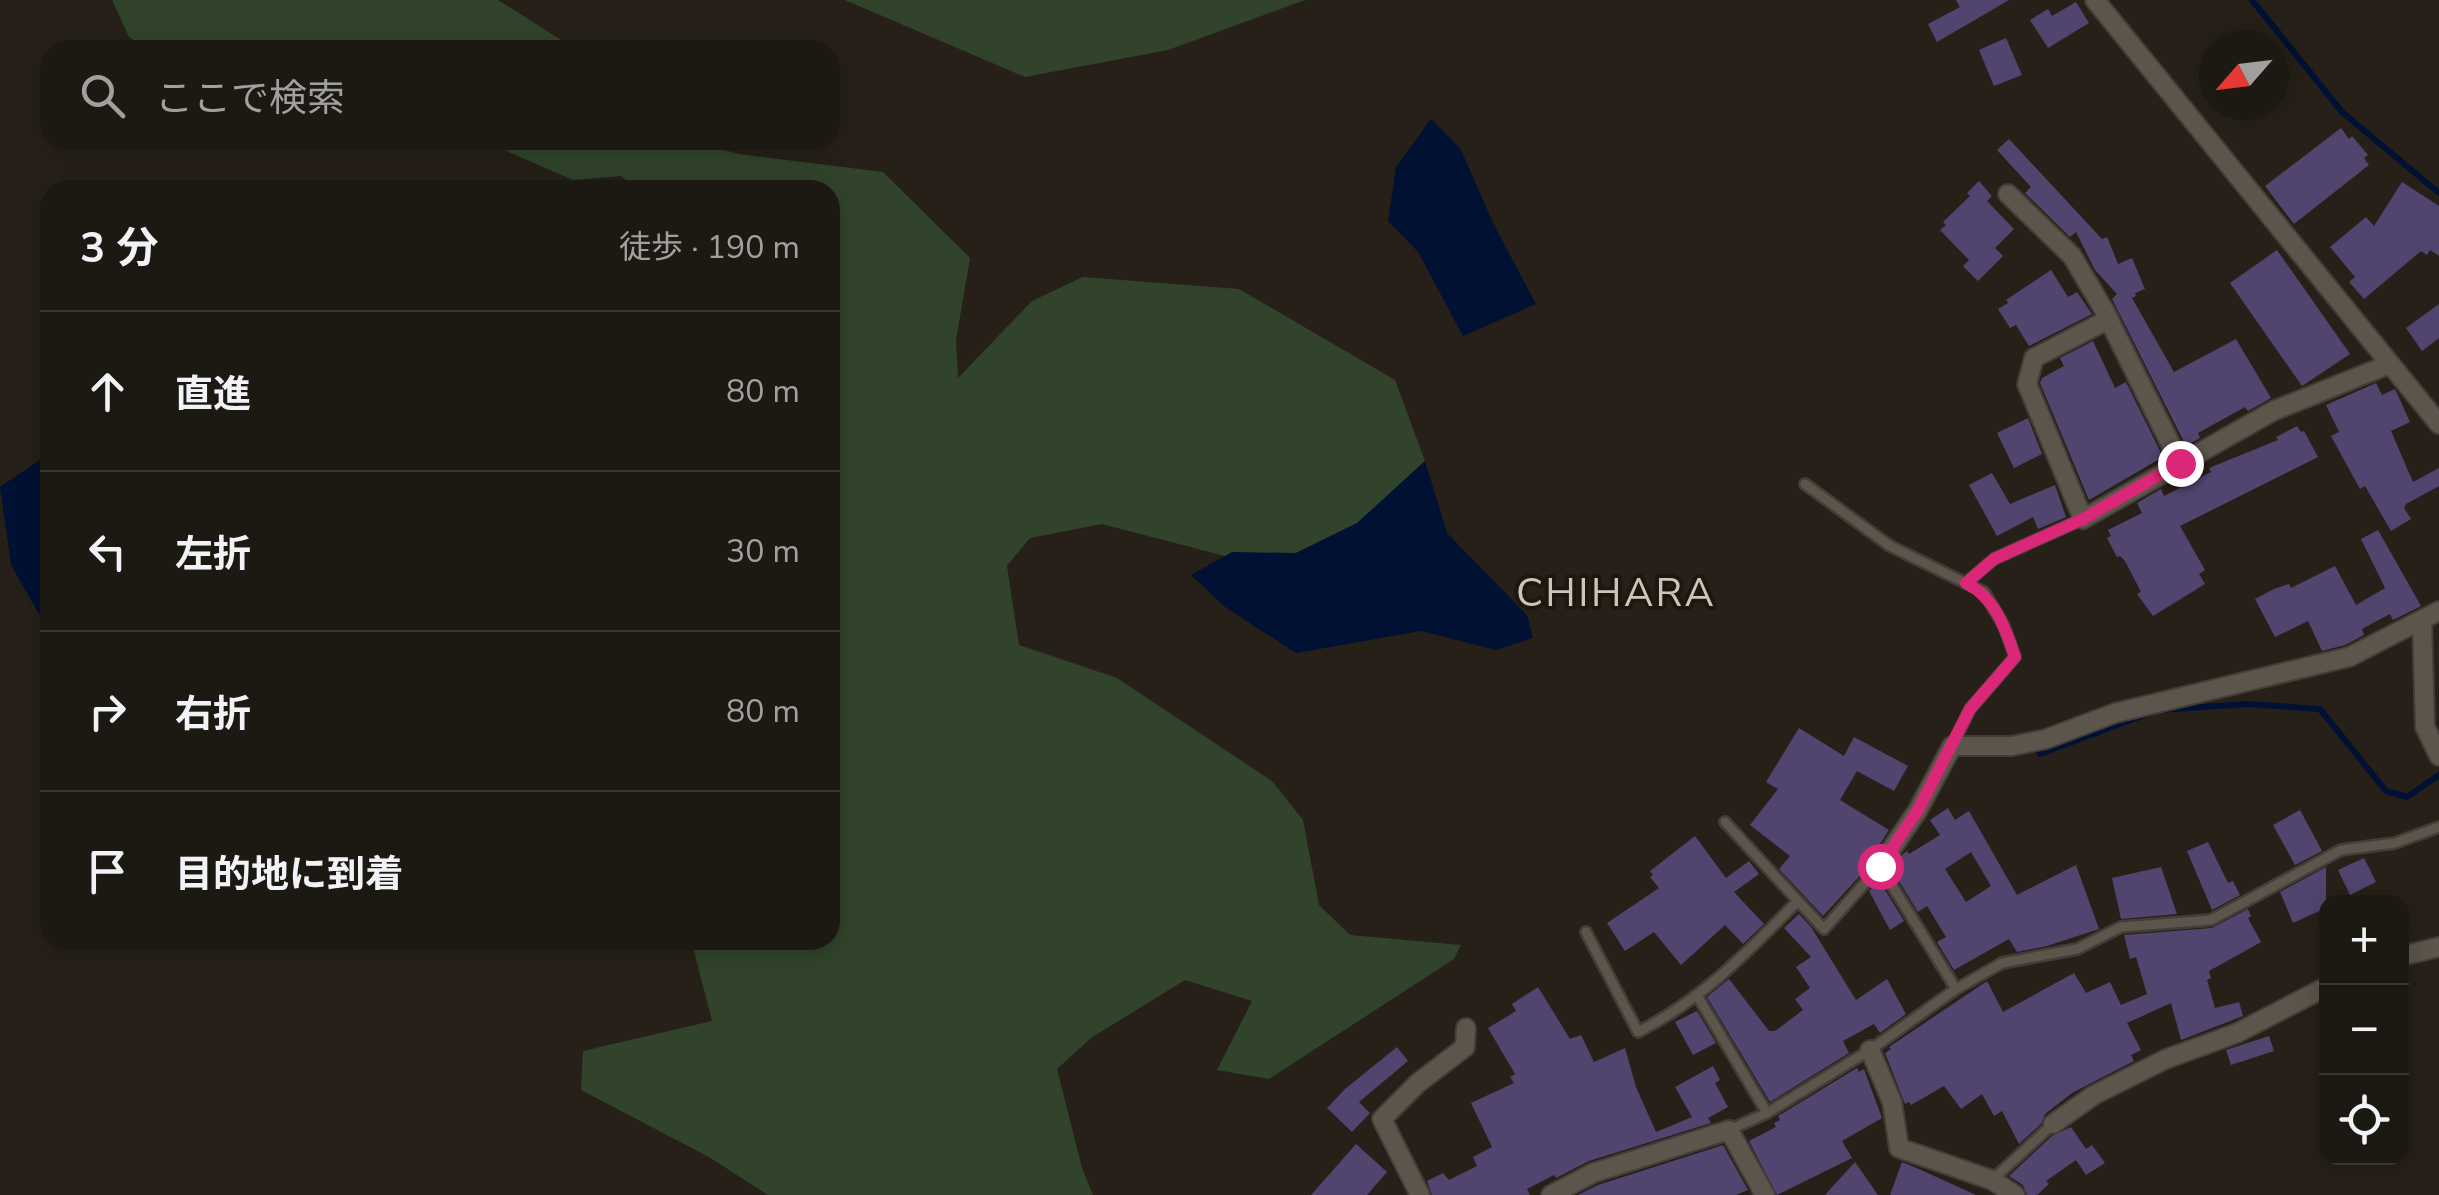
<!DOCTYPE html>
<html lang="ja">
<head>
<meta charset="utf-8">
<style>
	body { margin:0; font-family:"Nunito Sans","Noto Sans JP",sans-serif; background:#25211b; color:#f1f3f6 }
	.controls { position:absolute; right:30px; bottom:30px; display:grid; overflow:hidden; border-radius:20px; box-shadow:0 5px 25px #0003 }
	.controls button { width:90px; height:90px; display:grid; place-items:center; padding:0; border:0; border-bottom:2px solid #3a3732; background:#1c1812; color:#f1f3f6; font:50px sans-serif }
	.compass { position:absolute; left:2199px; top:30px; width:90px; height:90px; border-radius:50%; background:#1c1812; box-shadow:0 5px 25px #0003; rotate:242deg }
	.stop { position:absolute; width:30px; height:30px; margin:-22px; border:8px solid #db2777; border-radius:50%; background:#fff }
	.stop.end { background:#db2777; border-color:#fff; box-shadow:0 2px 10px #0008 }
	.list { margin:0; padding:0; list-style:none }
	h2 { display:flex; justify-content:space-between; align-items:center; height:130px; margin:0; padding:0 40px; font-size:42px }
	h2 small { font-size:32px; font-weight:400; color:#a0a09f }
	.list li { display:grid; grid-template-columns:65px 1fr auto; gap:30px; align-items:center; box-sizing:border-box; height:160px; padding:0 40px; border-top:2px solid #3a3732 }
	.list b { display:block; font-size:38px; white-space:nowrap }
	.list em { font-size:32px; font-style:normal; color:#a0a09f }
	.icon { flex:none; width:55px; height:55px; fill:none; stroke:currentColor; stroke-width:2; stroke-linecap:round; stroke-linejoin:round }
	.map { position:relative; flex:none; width:2439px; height:1195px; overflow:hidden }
	.search { position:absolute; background:#1c1812; box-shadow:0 5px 25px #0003; left:40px; top:40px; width:800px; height:110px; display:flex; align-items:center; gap:25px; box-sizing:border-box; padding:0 35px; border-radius:30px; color:#a0a09f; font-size:38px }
	.panel { position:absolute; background:#1c1812; box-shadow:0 5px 25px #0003; left:40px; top:180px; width:800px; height:770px; border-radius:30px }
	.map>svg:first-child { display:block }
</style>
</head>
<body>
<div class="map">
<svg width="2439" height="1195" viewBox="0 0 2439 1195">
	<rect width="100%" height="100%" fill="#262018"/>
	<g fill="#31442b">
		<path d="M112,0H498L577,50H148L129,37Z"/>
		<path d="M845,0H1305L1168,50L1025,77Z"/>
		<path d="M481,140H685L739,154L883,172L970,258L956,340L958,378L1032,301L1083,277L1239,289L1395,380L1425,461L1358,523L1296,553L1225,556L1102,524L1030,538L1007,566L1019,645L1117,678L1272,781L1303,820L1319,905L1350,935L1461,945L1454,959L1269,1079L1217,1070L1252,1001L1185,980L1091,1038L1057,1069L1082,1168L1093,1195H768L709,1157L581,1090L583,1051L712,1021L691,940H830V190H639L621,176L573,180Z"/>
	</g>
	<g fill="#013">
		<path d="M1431,119L1460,148L1494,225L1536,304L1463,336L1418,252L1388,221L1396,167Z"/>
		<path d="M50,453V633L11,565L0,487Z"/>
		<path d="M1425,461L1447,533L1527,615L1533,638L1496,650L1421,631L1296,653L1225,607L1191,575L1232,552L1296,553L1357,523Z"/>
	</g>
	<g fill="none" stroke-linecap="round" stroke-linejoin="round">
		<g stroke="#013" stroke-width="6">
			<path d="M2252,0L2342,112L2439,193"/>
			<path d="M2040,754L2158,710L2247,704L2320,709L2386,791L2407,797L2439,775"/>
		</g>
	</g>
	<g fill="#514570" fill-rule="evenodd">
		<path d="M1956,0H2009L1937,42L1928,24L1960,7Z"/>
		<path d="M2076,2L2089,23L2048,48L2030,20L2048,9L2052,16Z"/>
		<path d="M2006,38L2022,75L1994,86L1979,50Z"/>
		<path d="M2341,128L2349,139L2352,136L2368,155L2364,158L2369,165L2294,224L2265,186Z"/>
		<path d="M2009,139L2102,239L2107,237L2118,264L2132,258L2145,289L2135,293L2136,296L2132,298L2174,372L2236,339L2271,398L2248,411L2245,407L2198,433L2200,438L2186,446L2112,299L2117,294L2095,270L2076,232L2070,237L2025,193L2031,187L1997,150Z"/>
		<path d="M1979,181L1992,196L1987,201L2014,229L1995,248L2003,256L1978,281L1963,266L1969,260L1940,230L1946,225L1943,222L1970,196L1967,193Z"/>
		<path d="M2402,182L2439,206V256L2430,250L2427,255L2421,251L2364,299L2349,282L2355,277L2330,247L2366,217L2374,226Z"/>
		<path d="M2277,250L2350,354L2302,386L2230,283Z"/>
		<path d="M2051,270L2068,297L2077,292L2092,314L2029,346L2016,325L2010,328L1998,309L2008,303L2006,300Z"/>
		<path d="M2439,304V338L2422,351L2406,328Z"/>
		<path d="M2093,341L2115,388L2126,382L2163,457L2089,500L2040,383L2042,378L2064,366L2060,358Z"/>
		<path d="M2376,383L2382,395L2395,389L2410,422L2391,431L2413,482L2439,468V486L2406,504L2404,508L2411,519L2391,531L2365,486L2360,489L2331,436L2339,432L2326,405Z"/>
		<path d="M2028,418L2042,454L2014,468L1997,433Z"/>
		<path d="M2297,426L2301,432L2304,431L2318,457L2180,526L2205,570L2199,574L2205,584L2153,616L2137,594L2141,592L2125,561L2120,556L2117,557L2107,538L2111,536L2108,530L2142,513L2137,503L2161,489L2164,496L2211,472L2209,468L2278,440L2276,437Z"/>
		<path d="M1992,473L2010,504L2055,485L2066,517L2038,529L2033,517L1997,536L1969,485Z"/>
		<path d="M2378,530L2421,606L2393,620L2390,614L2362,629L2364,635L2345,645L2322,651L2308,621L2275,637L2255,599L2274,589L2289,584L2291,588L2335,566L2356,605L2385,588L2361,539Z"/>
		<path d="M1799,728L1844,756L1854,737L1908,766L1894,791L1857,771L1840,800L1889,830L1870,859L1868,867L1823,916L1779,869L1790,856L1750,825L1778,789L1766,782Z"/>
		<path d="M1948,808L1955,820L1969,811L2017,895L2076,865L2099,929L2047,946L2017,952L2009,939L1954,970L1937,942L1946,937L1927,906L1918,912L1892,870L1903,854L1907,851L1909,854L1940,835L1930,820ZM1971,852L1991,886L1966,902L1945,869Z"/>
		<path d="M2300,810L2322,851L2295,865L2273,825Z"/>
		<path d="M1695,836L1726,878L1749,861L1759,874L1734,892L1764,924L1743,944L1725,925L1681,965L1654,932L1625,951L1607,923L1659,888L1650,877L1653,875L1650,871Z"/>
		<path d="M2208,842L2228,883L2233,881L2240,895L2212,910L2187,851Z"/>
		<path d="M2364,858L2376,882L2350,895L2338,870Z"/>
		<path d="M2161,867L2177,914L2121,919L2112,878Z"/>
		<path d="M2326,867V908L2293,923L2280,892Z"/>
		<path d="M1879,880L1904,921L1890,930L1869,891Z"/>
		<path d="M2248,909L2251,916L2248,918L2261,942L2209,971L2211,978L2207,980L2215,1008L2239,1002L2243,1016L2181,1040L2171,1003L2127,1023L2141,1050L2131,1055L2134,1061L2072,1093L2045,1114L2041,1124L2019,1144L2002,1111L1994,1116L1982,1094L1961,1109L1944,1086L1911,1105L1909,1102L1905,1104L1885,1053L1891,1049L1889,1047L1987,981L2003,1012L2074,973L2086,993L2110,982L2121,1005L2147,994L2136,957L2130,959L2124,935L2212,928Z"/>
		<path d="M1799,914L1811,927L1856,1000L1887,979L1906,1014L1880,1033L1874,1024L1843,1041L1849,1053L1770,1102L1707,997L1729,979L1769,1031H1775L1803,1010L1795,999L1810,988L1796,967L1811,957L1784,928Z"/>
		<path d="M1538,987L1570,1039L1581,1035L1594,1062L1625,1048L1636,1087L1656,1132L1692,1117L1675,1087L1713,1066L1720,1080L1715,1083L1728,1107L1708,1118L1711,1123L1589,1161L1556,1178L1554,1175L1527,1189L1530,1195H1432L1427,1181L1443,1173L1449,1180L1477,1166L1473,1157L1492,1147L1471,1103L1514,1083L1510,1077L1515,1074L1488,1028L1516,1011L1512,1004Z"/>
		<path d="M1697,1011L1716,1043L1693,1055L1675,1022Z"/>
		<path d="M2269,1036L2274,1051L2231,1065L2226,1050Z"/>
		<path d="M1397,1047L1408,1061L1359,1102L1370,1113L1352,1132L1327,1108L1345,1089Z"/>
		<path d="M1857,1068L1859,1072L1864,1069L1882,1118L1842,1141L1852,1158L1777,1195L1749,1141L1776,1127L1774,1123L1780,1120L1778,1116Z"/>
		<path d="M2071,1127L2086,1149L2092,1145L2105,1163L2086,1175L2076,1160L2046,1181L2049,1184L2037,1195H2027L2023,1185L2009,1176L2052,1136Z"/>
		<path d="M1356,1144L1387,1172L1367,1195H1311Z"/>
		<path d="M1723,1145L1748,1190L1736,1195H1578L1598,1185Z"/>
		<path d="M1855,1162L1878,1195H1825Z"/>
		<path d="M1902,1162L1921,1170L1976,1195H1890Z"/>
	</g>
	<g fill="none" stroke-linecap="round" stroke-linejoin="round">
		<defs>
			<g id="lane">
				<path d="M1805,484L1890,546L1984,592L2004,626L2015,657L1970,709L1953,744"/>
				<path d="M1966,583L1994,559L2083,519"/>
				<path d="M1725,822L1824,929L1880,866L1956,989"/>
				<path d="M1586,932L1638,1032C1703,999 1746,953 1797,902"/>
				<path d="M1698,997L1767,1113"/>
				<path d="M1729,1130L1767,1113L1870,1050L1956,989L2002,963L2077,949L2121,927L2211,920L2341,850L2395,843L2439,827"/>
				<path d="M1992,1180L2053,1124"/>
			</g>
			<g id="street">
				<path d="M2095,0L2439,424"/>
				<path d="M2008,194L2072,256L2104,310L2180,463"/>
				<path d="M2109,319L2034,358L2027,384L2083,519L2273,411L2390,364"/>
				<path d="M2422,620L2425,727L2439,756"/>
				<path d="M1880,866L1918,810L1952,746H2012L2046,739L2115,713L2349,657L2439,611"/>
				<path d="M2402,956L2439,947"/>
				<path d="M1870,1050L1892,1102L1899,1148L1992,1180L2015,1195"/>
				<path d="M2053,1124L2094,1095L2166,1059L2237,1033L2326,987"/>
				<path d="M1420,1195L1382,1119L1418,1083L1465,1047L1466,1028"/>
				<path d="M1551,1195L1593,1173L1729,1130L1765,1195"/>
			</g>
		</defs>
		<use href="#lane" stroke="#423d37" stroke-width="14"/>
		<use href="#street" stroke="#423d37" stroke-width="22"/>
		<use href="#lane" stroke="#5c554c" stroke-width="9"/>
		<use href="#street" stroke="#5c554c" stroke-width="18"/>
	</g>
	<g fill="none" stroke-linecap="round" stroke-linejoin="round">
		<path stroke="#db2777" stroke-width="12" d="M1880,866L1918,810L1970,709L2015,657C2005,627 1995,598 1966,583L1994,559L2083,519L2180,463"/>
	</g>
	<g text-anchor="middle" stroke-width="8" stroke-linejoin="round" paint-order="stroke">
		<g font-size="40" letter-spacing="2.5" fill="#cdc4ba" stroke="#1d170f">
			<text x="1616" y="606">CHIHARA</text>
		</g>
	</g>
</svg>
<div class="controls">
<button>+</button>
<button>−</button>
<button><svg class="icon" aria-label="locate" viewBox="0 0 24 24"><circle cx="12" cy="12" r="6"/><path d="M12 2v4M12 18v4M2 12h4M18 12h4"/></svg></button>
</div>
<svg class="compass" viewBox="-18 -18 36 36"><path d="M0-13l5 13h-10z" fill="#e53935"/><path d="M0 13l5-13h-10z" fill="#a0a09f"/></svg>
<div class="stop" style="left:1880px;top:866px"></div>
<div class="stop end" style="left:2180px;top:463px"></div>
<div class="search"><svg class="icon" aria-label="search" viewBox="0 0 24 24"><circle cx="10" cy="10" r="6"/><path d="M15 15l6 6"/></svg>ここで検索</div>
<section class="panel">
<h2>3 分<small>徒歩 · 190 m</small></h2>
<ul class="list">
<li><svg class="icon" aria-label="ahead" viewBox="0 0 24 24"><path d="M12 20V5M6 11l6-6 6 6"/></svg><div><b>直進</b></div><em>80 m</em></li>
<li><svg class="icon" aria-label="left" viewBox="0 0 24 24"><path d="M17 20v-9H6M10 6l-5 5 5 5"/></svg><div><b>左折</b></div><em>30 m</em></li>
<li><svg class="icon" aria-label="right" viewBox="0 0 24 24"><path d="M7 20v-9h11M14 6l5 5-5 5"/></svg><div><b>右折</b></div><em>80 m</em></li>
<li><svg class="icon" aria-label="arrive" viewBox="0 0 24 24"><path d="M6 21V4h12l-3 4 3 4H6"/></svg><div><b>目的地に到着</b></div></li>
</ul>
</section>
</div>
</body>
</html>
